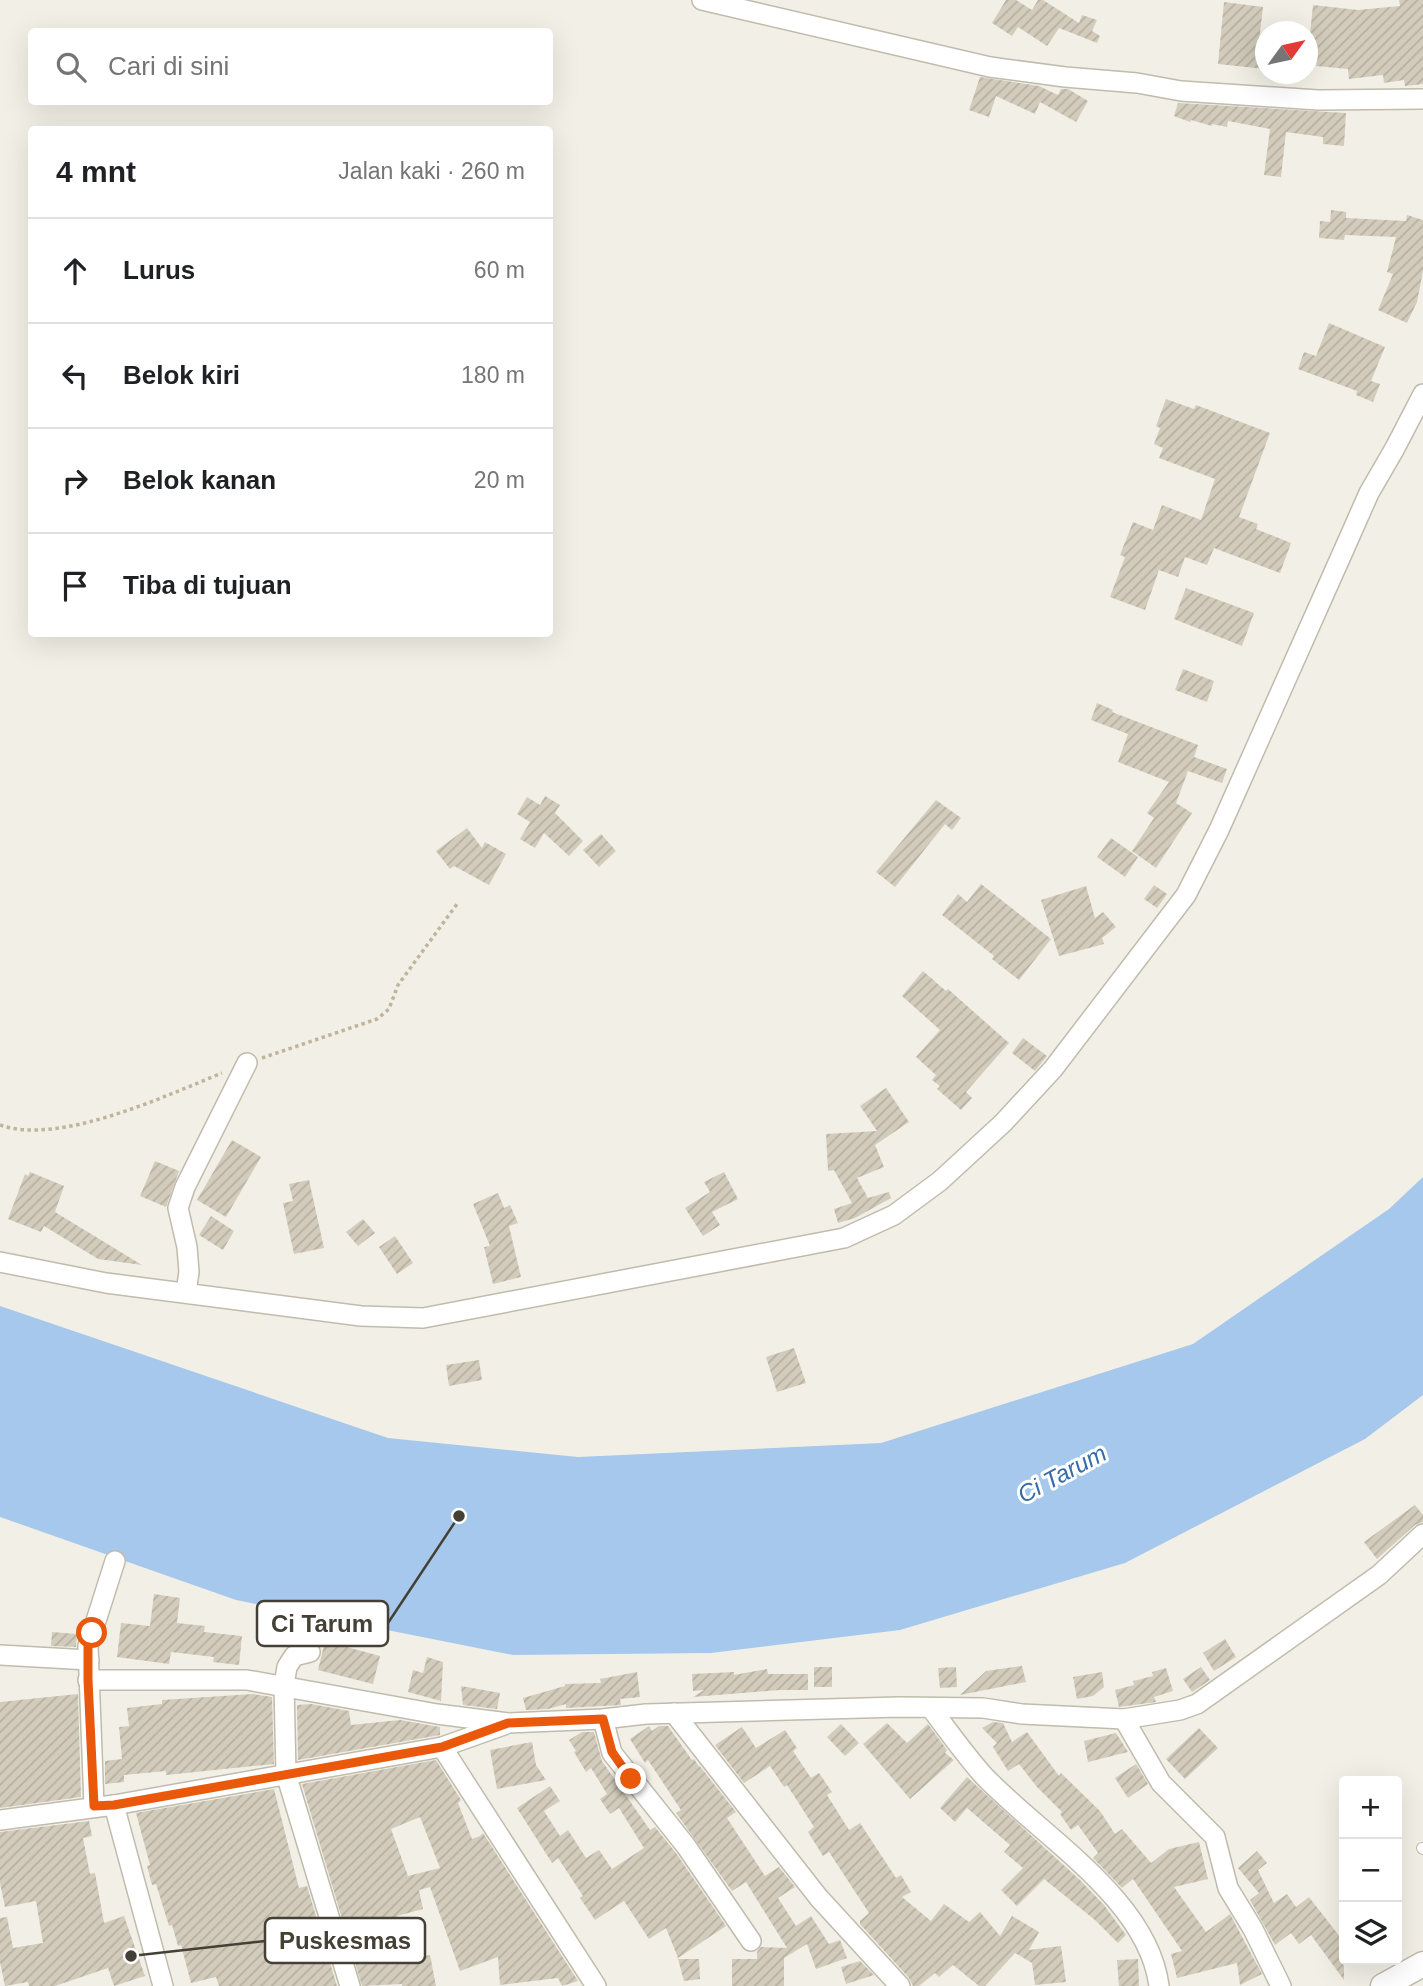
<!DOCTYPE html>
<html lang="id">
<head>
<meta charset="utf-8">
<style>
	body { margin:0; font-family:Arial,sans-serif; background:#f2f2f2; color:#202124 }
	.controls { position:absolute; right:21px; bottom:21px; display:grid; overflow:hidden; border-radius:7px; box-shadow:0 7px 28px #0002 }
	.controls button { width:63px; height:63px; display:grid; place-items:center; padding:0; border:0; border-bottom:2px solid #e0e0e0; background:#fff; color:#202124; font:35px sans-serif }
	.compass { position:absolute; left:1255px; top:21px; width:63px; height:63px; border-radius:50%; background:#fff; box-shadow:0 7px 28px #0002; rotate:57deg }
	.stop { position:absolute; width:21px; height:21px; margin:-16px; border:5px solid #ea580c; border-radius:50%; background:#fff }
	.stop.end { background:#ea580c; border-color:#fff; box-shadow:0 2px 7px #0008 }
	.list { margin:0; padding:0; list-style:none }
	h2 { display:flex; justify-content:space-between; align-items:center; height:91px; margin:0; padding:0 28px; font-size:30px }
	h2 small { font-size:23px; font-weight:400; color:#757577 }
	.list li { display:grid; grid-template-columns:46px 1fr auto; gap:21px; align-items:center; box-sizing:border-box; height:105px; padding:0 28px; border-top:2px solid #e0e0e0 }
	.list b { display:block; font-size:26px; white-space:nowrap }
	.list em { font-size:23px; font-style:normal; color:#757577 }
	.icon { flex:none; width:38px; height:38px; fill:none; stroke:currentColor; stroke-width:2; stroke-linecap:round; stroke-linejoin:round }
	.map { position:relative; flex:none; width:1423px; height:1986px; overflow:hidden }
	.search { position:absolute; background:#fff; box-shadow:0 7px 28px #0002; left:28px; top:28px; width:525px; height:77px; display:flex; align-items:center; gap:18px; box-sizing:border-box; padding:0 24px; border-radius:7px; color:#757577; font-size:26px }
	.panel { position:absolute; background:#fff; box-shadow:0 7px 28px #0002; left:28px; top:126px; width:525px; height:511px; border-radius:7px }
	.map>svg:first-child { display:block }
</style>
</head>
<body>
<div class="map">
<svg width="1423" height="1986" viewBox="0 0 1423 1986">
	<defs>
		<pattern id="building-hatch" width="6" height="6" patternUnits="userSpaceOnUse" patternTransform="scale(1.75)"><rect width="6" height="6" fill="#d3ccbc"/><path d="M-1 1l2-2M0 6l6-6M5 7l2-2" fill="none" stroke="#b6b0a2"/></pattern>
	</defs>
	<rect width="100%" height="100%" fill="#f2f0e6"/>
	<path fill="#a6c8ec" d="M1423,1177V1395L1365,1439L1125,1563L900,1630L711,1653L513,1655L236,1600L0,1517V1306L388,1438L578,1457L881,1443L1193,1344L1389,1209Z"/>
	<g fill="url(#building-hatch)" fill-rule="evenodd">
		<path d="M1006,0H1016L1032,10L1038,0H1043L1079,23L1082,15L1097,20L1092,31L1100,36L1097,43L1059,28L1047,46L1018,27L1012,36L992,23Z"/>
		<path d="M1399,0H1423V84L1405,86L1404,80L1384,83L1383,75L1349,79L1348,69L1316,66L1317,60L1307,59V34H1310L1313,5L1358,10L1400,6Z"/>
		<path d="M1224,2L1263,7L1258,50L1265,51V69L1218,64Z"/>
		<path d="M980,77L1039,86L1058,95L1061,89H1068L1088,101L1076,122L1040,102L1035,114L996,96L989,117L969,110Z"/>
		<path d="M1178,103L1346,113L1344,146L1323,144V137L1286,132L1281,177L1264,175L1270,129L1228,121L1227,127L1212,124V126L1191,120L1190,122L1174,116Z"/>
		<path d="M1331,210L1346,212V218L1406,221L1407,215L1423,220V271L1417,302L1407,323L1378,310L1393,274L1387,272L1396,237L1345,235L1344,240L1319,238L1320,221L1330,222Z"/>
		<path d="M1329,323L1385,347L1371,381L1380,384L1373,402L1356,395L1357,391L1298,369L1304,352L1316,356Z"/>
		<path d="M1166,399L1194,409L1196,405L1270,433L1239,517L1258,524L1256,529L1291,543L1280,573L1214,548L1207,565L1185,557L1178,577L1159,570L1145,610L1110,597L1125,557L1120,555L1133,522L1153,530L1162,505L1201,520L1215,479L1159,458L1163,448L1154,444L1160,428L1156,426Z"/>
		<path d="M1186,588L1254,613L1242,646L1174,619Z"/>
		<path d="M1183,669L1214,681L1207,702L1175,690Z"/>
		<path d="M1097,703L1113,710L1112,712L1198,745L1194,757L1227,769L1222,783L1188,771L1176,803L1192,813L1156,868L1132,851L1154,818L1147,813L1169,782L1118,762L1128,734L1091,720Z"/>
		<path d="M545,796L560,805L555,813L583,841L569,856L544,833L535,848L520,839L530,822L517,814L527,797L540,805Z"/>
		<path d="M936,800L961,818L952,830L945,824L895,887L876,872Z"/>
		<path d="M467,828L482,848L485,842L506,854L489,885L454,866L450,869L436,851Z"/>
		<path d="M601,834L616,851L599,867L583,850Z"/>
		<path d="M1111,838L1138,857L1125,877L1097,857Z"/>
		<path d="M981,884L1051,939L1019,980L992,959L994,956L942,915L958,894L967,902Z"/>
		<path d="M1154,885L1167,894L1157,908L1144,899Z"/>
		<path d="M1086,886L1095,918L1103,912L1116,927L1102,938L1104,944L1059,956L1041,900Z"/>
		<path d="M923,971L946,991L948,989L1009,1043L966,1092L972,1098L961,1110L937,1089L940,1086L932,1080L936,1075L916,1057L940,1030L902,996Z"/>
		<path d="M1023,1038L1047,1056L1035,1071L1012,1053Z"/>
		<path d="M886,1088L909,1122L875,1145L884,1167L857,1178L868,1198L889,1192L891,1198L855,1218L838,1223L834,1209L852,1203L834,1170L828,1171L826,1134L877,1131L860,1106Z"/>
		<path d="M232,1140L261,1157L226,1217L197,1200Z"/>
		<path d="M155,1161L179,1171L166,1207L140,1196Z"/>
		<path d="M30,1172L64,1186L55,1212L142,1265L98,1259L44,1226L41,1232L8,1219L25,1174L28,1176Z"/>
		<path d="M724,1172L738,1199L712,1212L720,1225L703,1236L685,1208L710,1192L704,1182Z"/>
		<path d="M309,1180L324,1248L294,1254L283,1203L293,1201L289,1184Z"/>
		<path d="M498,1193L504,1208L510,1205L518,1223L509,1226L521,1277L493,1284L484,1247L490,1246L473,1204Z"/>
		<path d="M211,1216L234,1231L223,1250L199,1235Z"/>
		<path d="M363,1219L375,1233L358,1246L346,1232Z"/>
		<path d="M395,1236L413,1263L397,1274L379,1247Z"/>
		<path d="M794,1348L806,1383L777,1392L766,1357Z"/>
		<path d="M479,1360L482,1380L449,1386L446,1365Z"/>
		<path d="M1415,1505L1423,1515V1522L1415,1525L1377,1559L1364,1542Z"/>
		<path d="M154,1594L180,1598L177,1623L205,1626L204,1632L242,1636L239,1665L213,1662L214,1657L171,1652L169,1664L117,1657L121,1623L150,1626Z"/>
		<path d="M52,1632L77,1634L76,1647L51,1646Z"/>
		<path d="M1225,1639L1236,1657L1214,1671L1203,1653Z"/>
		<path d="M325,1641L380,1656L373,1684L318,1670Z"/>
		<path d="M427,1657L443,1662L441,1701L408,1692L413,1670L423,1673Z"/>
		<path d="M1022,1666L1026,1682L960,1695L986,1671Z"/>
		<rect x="814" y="1667" width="18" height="20"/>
		<path d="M956,1667L957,1687L940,1688L938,1668Z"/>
		<path d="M1201,1667L1210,1680L1192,1692L1183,1679Z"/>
		<path d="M1166,1668L1173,1691L1154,1697L1156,1702L1119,1707L1115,1690L1134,1685L1133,1681L1153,1676L1152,1672Z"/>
		<path d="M767,1669L768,1674H808V1690H780L693,1697L704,1690L693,1691L692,1674L734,1672V1675Z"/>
		<path d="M637,1672L640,1697L620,1699L621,1705L566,1708V1704L548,1709L526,1710L523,1698L565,1686V1684L601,1683L600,1679Z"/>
		<path d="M1102,1672L1104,1687L1093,1696L1077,1699L1073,1677Z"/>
		<path d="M461,1686L500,1693L497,1709L463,1705Z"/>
		<path d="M78,1694L81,1797L0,1808V1702Z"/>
		<path d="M253,1694L272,1697L274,1764L166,1775V1771L124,1775V1782L105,1784V1761L122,1759L119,1727L129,1726L127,1708L162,1704V1700Z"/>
		<path d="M311,1704L349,1711L351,1725L400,1720L440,1727V1735L298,1760L297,1705Z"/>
		<path d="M993,1722L1003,1723L1012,1742L1027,1732L1059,1776L1061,1773L1100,1811L1115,1834L1122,1829L1151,1863L1169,1849L1199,1842L1208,1879L1174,1887L1206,1932L1230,1914L1262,1974L1240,1985L1237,1963L1177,1978L1171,1954L1182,1951L1133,1879L1122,1888L1093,1858L1098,1853L1078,1825L1071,1830L1060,1814L1062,1812L1037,1787L1019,1764L1008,1771L993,1747L997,1743L982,1728Z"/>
		<path d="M887,1723L907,1743L928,1724L947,1750L945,1753L954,1760L910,1799L863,1744Z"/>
		<path d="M841,1724L859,1743L845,1756L827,1737Z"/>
		<path d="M649,1726L652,1731L659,1726H668L692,1760L694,1759L700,1768L699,1765L736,1812L727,1818L765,1876L779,1867L795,1887L778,1898L796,1926L811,1916L829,1944L840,1940L847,1958L816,1969L807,1944L784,1958V1986H732V1959H757V1952L761,1947L787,1948L746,1882L732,1891L676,1813L681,1810L648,1760L645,1763L630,1739Z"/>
		<path d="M742,1727L756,1748L785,1730L797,1748L793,1751L811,1778L819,1773L832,1792L827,1795L849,1830L860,1823L896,1878L901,1875L911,1892L902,1897L931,1921L944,1904L969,1922L980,1912L1000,1936L1012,1916L1039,1932L1029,1950L1061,1946L1066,1982L1035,1985L1032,1963L1015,1953L985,1986H979L953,1965L939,1977L935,1973L919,1986H913L909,1978L860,1924V1921L869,1913L829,1852L823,1856L808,1832L814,1827L787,1785L784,1787L770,1766L744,1783L715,1745Z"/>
		<path d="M1199,1728L1218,1748L1185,1779L1166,1759Z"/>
		<path d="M582,1732H594L602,1761L650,1830L655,1827L676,1853L726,1926L678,1958L666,1928L649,1939L624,1901L595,1920L580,1898L583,1896L558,1858L552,1863L517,1808L550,1786L560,1801L544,1811L560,1836L568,1830L586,1858L599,1850L612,1869L644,1848L619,1808L610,1814L600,1799L607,1794L591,1768L586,1772L574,1752L576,1751L569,1740Z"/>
		<path d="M1116,1733L1128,1752L1088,1762L1084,1741Z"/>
		<path d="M532,1742L536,1765L546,1780L497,1789L490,1750Z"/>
		<path d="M436,1760L461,1800L458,1803L472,1839L480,1836L483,1833L578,1981L562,1986L558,1978L500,1985L498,1957L460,1971L430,1887L419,1890L423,1909L397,1916L416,1958L430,1955L436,1986H402V1984L362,1986L302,1784ZM420,1817L440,1868L408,1876L391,1829Z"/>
		<path d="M1136,1764L1148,1784L1128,1798L1115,1778Z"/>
		<path d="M967,1777L1080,1880L1104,1905L1126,1935L1118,1943L1095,1920L1044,1879L1017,1906L1001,1890L1023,1868L1004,1852L1010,1845L967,1808L955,1822L940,1808Z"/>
		<path d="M274,1789L299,1888L307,1886L337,1986H219L216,1977L191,1983L181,1945L178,1946L172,1925L169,1926L156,1884L152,1885L147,1866L150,1865L136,1813Z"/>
		<path d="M89,1821L92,1836L83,1838L90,1874L95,1873L104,1923L124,1916L145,1976L114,1986L108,1968L55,1986H29L28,1982L5,1986L0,1962V1918L7,1917L13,1948L43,1943L36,1901L5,1907L0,1883V1832Z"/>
		<path d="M1257,1851L1267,1863L1258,1870L1274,1903L1287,1894L1296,1907L1309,1897L1344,1942V1980L1311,1935L1299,1944L1291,1933L1275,1945L1250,1900L1259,1893L1238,1868Z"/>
		<path d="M678,1959H699L700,1979L684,1981Z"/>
		<path d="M1138,1959L1139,1986H1119L1117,1960Z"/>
		<path d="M860,1961L874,1975L846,1984L841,1967Z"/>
	</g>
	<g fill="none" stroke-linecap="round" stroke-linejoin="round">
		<defs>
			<path id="service" d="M1422,1848L1423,1849"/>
			<g id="minor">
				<path d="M702,0L990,67L1065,77L1137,83L1181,91L1318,100L1423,99"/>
				<path d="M0,1262L106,1283L361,1316L423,1318L844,1238L894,1215L940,1181L1003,1123L1053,1069L1186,895L1219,830L1346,545L1369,493L1395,448L1423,394"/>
				<path d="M186,1292L189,1272L187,1247L178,1208L185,1187L247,1063"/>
				<path d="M310,1652L294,1656L287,1667L284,1685L286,1774L350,1986"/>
				<path d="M0,1655L89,1660"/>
				<path d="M88,1680H247L437,1714L508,1723L603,1719L646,1714L899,1707L983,1708L1022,1714L1124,1719L1180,1710L1197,1704L1379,1575L1423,1534"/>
				<path d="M931,1708C948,1731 965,1755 984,1776C1041,1836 1148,1899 1159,1986"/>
				<path d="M674,1713L819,1898L900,1986"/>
				<path d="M603,1719L612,1753L686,1846L751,1941"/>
				<path d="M1124,1719L1161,1783L1215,1837L1228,1888L1253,1929L1281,1986"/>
				<path d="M442,1747L596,1986"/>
				<path d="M114,1805L163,1986"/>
				<path d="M94,1806L88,1646L115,1561"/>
				<path d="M0,1820L114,1805L442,1747L504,1725"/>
			</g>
			<path id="tertiary" d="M1383,1986L1423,1964"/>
		</defs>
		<use href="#service" stroke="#c0bbac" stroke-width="12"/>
		<use href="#minor" stroke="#c0bbac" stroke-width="22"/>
		<use href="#tertiary" stroke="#c0bbac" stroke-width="27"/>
		<g stroke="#beb59b" stroke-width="3.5" stroke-dasharray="3.5 3.5" stroke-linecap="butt">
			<path d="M262,1058L377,1019L389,1009L398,985L457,904"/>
			<path d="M0,1125C59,1146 165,1096 222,1073"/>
		</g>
		<use href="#service" stroke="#fff" stroke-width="10"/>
		<use href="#minor" stroke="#fff" stroke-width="19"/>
		<use href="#tertiary" stroke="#fff" stroke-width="24"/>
	</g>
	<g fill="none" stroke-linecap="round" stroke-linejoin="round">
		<path stroke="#ea580c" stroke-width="9" d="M92,1633L88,1646V1680L94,1806L114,1805L442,1747L508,1723L603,1719L612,1752L631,1779"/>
	</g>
	<g text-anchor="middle" stroke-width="6" stroke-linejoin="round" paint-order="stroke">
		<g font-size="24" font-style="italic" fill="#366caa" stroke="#fff">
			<text transform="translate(1062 1474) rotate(-28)" y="8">Ci Tarum</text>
		</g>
	</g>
	<path fill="none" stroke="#444036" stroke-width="2.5" d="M459 1516L388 1623M131 1956L265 1941"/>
	<g fill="#444036" stroke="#fff" stroke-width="2.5">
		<circle cx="459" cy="1516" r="7"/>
		<circle cx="131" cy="1956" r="7"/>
	</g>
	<g fill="#fff" stroke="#444036" stroke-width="2.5">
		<rect x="257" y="1601" width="131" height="45" rx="7"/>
		<rect x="265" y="1918" width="160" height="45" rx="7"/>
	</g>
	<g font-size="24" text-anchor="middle" font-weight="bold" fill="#444036">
		<text x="322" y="1632">Ci Tarum</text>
		<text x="345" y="1949">Puskesmas</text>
	</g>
</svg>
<div class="controls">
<button>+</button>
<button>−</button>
<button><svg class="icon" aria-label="layers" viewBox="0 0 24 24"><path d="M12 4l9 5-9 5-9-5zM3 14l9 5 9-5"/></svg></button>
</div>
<svg class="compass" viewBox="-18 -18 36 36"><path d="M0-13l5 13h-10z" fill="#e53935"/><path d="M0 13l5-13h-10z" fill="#757577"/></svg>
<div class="stop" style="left:92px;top:1633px"></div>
<div class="stop end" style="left:631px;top:1779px"></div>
<div class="search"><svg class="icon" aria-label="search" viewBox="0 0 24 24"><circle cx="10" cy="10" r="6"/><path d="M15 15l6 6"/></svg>Cari di sini</div>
<section class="panel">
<h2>4 mnt<small>Jalan kaki · 260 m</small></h2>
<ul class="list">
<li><svg class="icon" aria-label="ahead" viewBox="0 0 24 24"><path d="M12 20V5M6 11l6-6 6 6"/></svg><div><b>Lurus</b></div><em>60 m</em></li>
<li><svg class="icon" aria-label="left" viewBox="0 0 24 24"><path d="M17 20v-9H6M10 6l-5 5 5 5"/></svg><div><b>Belok kiri</b></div><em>180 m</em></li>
<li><svg class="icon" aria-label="right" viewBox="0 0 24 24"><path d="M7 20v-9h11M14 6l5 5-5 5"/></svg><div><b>Belok kanan</b></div><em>20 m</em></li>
<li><svg class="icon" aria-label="arrive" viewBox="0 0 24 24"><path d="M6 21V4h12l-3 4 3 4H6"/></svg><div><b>Tiba di tujuan</b></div></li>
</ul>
</section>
</div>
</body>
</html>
